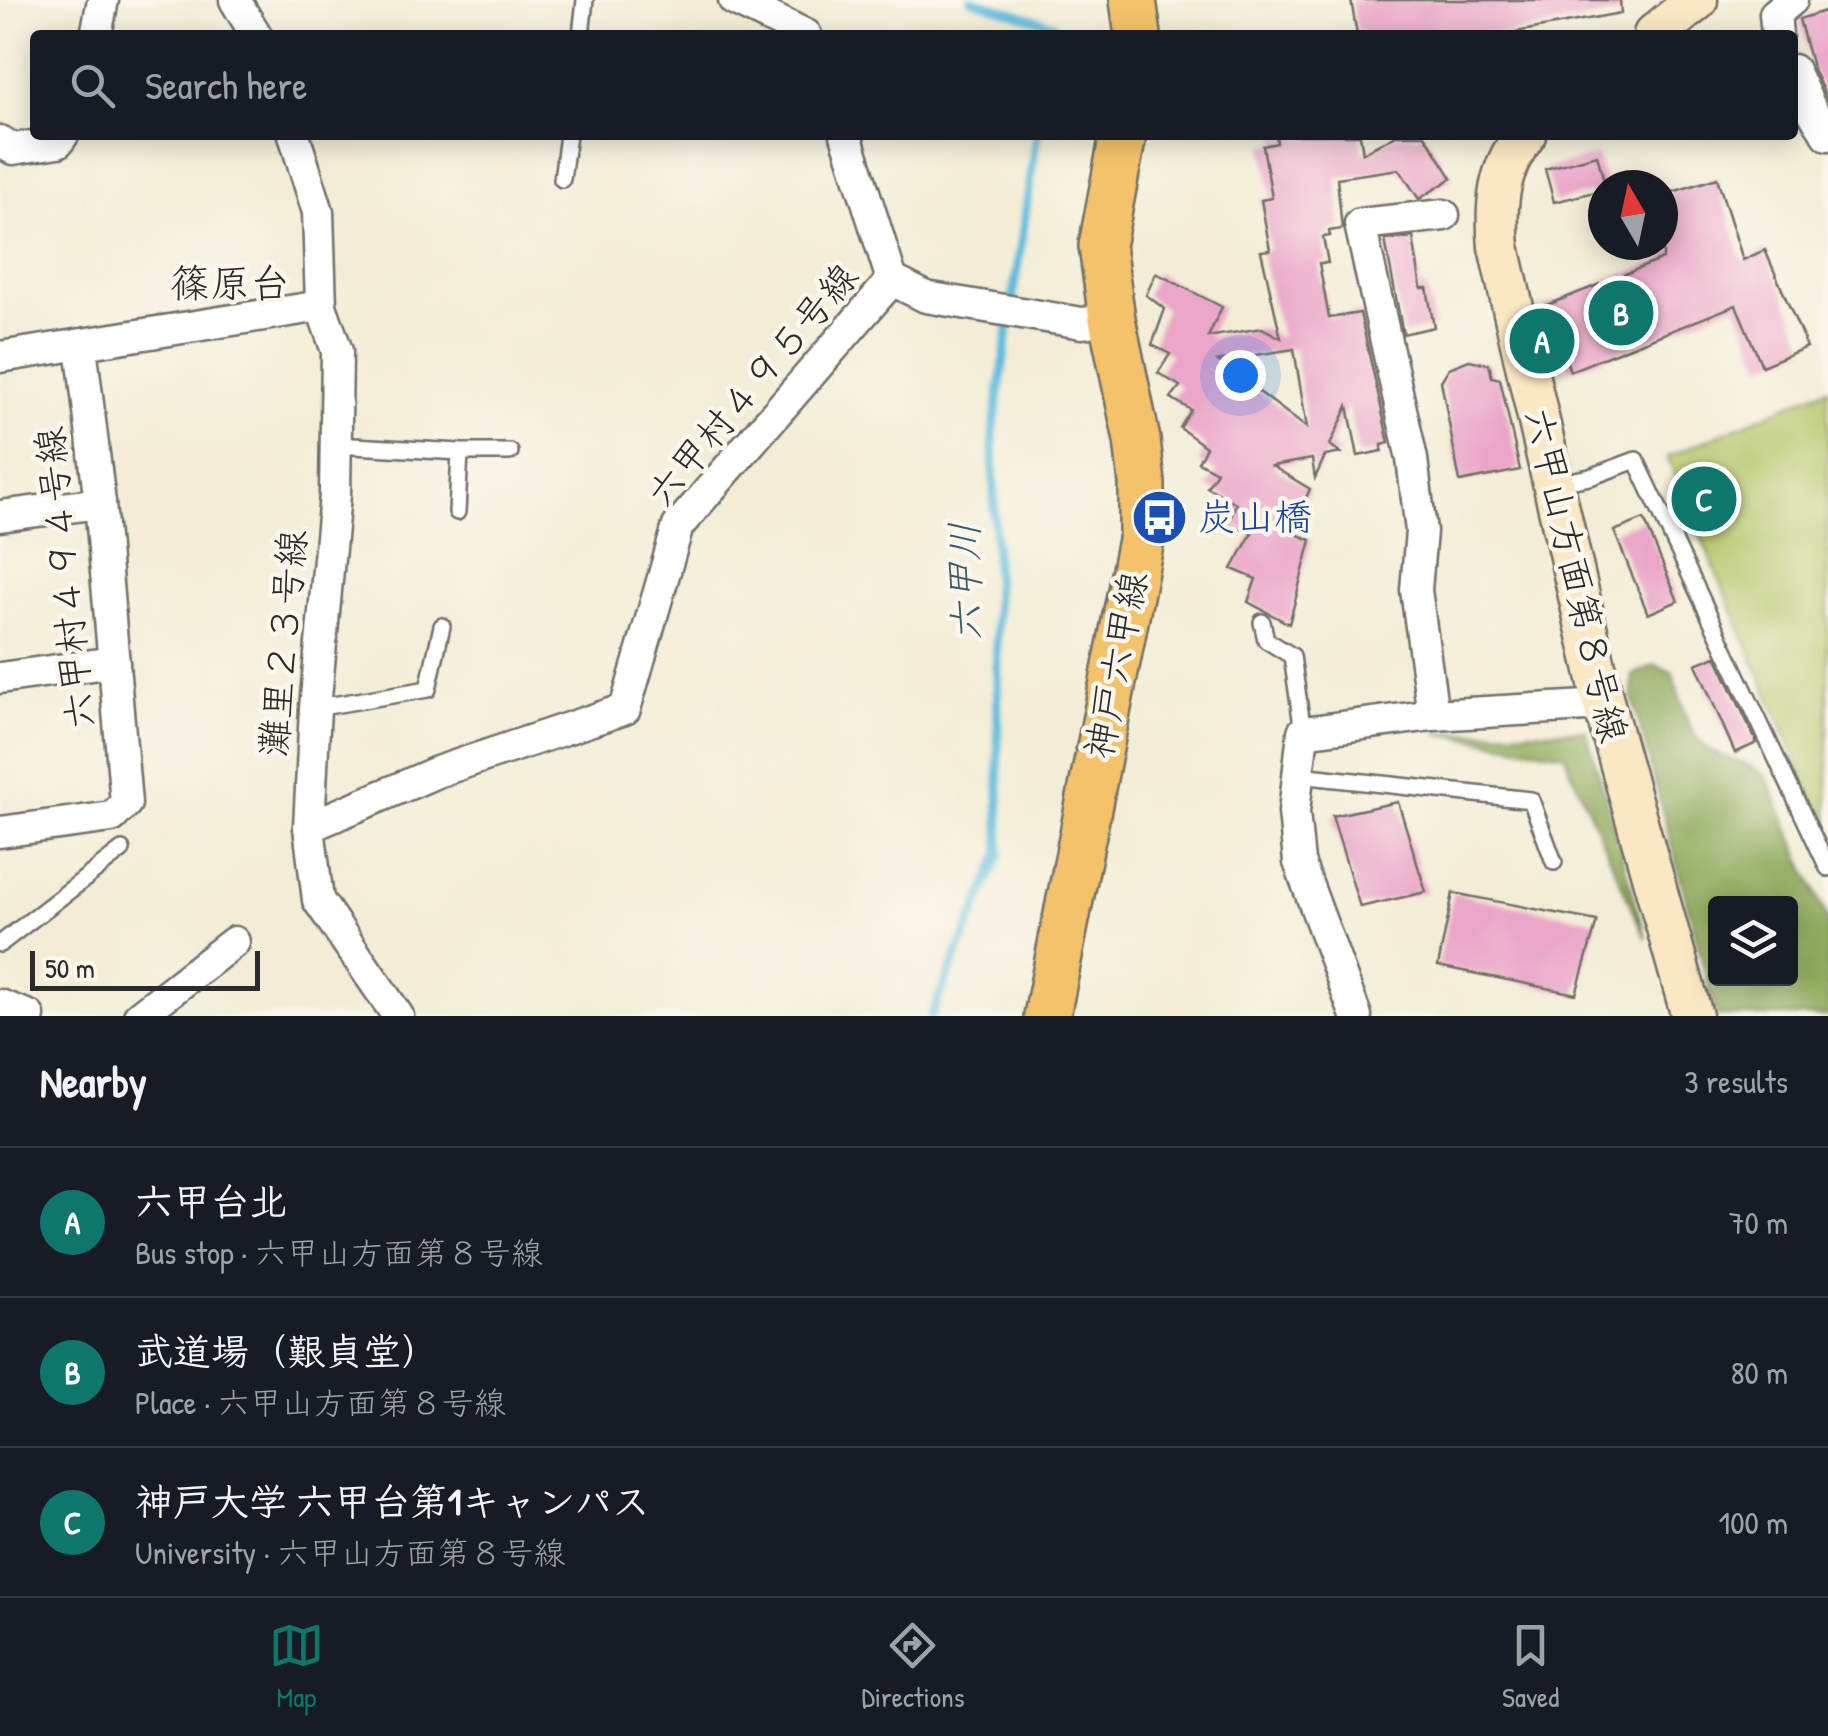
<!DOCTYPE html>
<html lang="en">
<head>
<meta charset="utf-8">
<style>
	body { margin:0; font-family:"Patrick Hand","Klee One",sans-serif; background:#20242c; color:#f1f3f6 }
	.controls { position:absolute; right:30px; bottom:30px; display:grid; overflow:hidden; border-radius:10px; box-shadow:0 5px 25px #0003 }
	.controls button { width:90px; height:90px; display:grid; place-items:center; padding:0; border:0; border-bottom:2px solid #363941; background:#171b24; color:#f1f3f6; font:50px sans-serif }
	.compass { position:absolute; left:1588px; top:170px; width:90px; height:90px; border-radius:50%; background:#171b24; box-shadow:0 5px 25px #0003; rotate:351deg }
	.scale { position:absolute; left:30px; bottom:25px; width:230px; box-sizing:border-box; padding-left:10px; border:5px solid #2b2b2b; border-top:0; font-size:28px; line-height:35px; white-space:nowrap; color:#2b2b2b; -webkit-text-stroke:8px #fbf7ec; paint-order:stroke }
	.you { position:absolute; left:1240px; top:375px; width:35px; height:35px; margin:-25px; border:8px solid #fff; border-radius:50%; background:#1a73e8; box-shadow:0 0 0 15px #1a73e833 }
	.badge { display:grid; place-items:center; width:65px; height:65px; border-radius:50%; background:#0f766e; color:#fff; font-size:32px; font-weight:700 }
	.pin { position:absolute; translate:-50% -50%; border:5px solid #fff; box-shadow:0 2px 10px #0006 }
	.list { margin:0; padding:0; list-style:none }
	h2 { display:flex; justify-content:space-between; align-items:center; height:130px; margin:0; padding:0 40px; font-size:42px }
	h2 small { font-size:32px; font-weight:400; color:#9ea1a6 }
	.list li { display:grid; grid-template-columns:65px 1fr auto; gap:30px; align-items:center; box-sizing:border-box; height:150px; padding:0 40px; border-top:2px solid #363941 }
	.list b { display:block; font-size:38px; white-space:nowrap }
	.list p { margin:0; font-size:32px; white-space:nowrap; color:#9ea1a6 }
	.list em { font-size:32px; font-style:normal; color:#9ea1a6 }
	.icon { flex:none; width:55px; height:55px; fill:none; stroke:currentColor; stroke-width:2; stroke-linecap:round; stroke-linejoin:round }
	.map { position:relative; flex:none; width:1828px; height:1016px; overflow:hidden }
	.search { position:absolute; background:#171b24; box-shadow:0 5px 25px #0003; left:30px; right:30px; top:30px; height:110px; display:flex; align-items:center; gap:25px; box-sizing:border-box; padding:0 35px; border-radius:10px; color:#9ea1a6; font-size:38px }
	.sheet { height:580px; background:#171b24 }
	nav { display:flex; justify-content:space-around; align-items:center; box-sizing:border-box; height:140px; border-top:2px solid #363941; background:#171b24; font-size:28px; color:#9ea1a6 }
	nav a { display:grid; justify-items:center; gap:5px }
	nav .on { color:#0f766e }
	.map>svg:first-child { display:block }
</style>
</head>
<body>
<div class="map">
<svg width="1828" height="1016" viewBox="0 0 1828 1016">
	<rect width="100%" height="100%" fill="#fbf7ec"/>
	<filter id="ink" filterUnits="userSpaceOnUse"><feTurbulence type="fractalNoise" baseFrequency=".01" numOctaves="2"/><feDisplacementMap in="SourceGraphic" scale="20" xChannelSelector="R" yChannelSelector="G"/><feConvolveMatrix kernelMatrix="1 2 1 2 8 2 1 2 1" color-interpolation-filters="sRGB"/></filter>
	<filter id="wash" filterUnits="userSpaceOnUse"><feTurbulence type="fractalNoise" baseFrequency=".0048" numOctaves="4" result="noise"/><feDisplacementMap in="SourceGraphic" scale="40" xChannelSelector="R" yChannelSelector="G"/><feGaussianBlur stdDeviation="2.25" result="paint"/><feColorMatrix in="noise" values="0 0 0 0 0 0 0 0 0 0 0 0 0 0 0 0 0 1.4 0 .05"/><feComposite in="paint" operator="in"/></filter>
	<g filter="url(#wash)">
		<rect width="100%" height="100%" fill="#f3edd7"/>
		<path fill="#b4c568" stroke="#70784a" stroke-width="2.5" d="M1828,388V834L1667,457Z"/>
		<g fill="#8faa5c" stroke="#5d6a44" stroke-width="2.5" fill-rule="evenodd">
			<path d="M1655,665L1672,672C1680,695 1686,736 1709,749C1728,760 1748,762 1766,776L1828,921V1016H1717L1632,697L1633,675ZM1716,904H1790V978H1716Z"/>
			<path d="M1586,730L1646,939L1564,754L1437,733Z"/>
		</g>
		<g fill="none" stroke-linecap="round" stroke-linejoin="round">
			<g stroke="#5fbcdd" stroke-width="9">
				<path d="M972,0L1053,25L1051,35"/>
				<path d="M931,1016L1000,854L993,433L1037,135"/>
			</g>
		</g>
		<g id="blocks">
			<g fill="#eaa5c8" fill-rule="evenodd">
				<path d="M1351,0H1620L1621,13L1499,35H1357Z"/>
				<path d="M1828,10V96L1826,97L1812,67L1799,19Z"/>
				<path d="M1276,135H1360L1363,153L1396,135H1425L1452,178L1419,199L1399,169L1337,178L1342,229L1329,231L1330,236L1323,237L1328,263H1319L1329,318L1360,313L1389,443L1382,445V451L1358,456L1348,406L1330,445L1341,453L1325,456L1315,478L1312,459L1272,466L1310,489L1291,532L1311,540L1289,624L1248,602L1256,579L1232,569L1252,533L1228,524L1236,503L1207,487L1217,472L1198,462L1206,447L1180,428L1191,410L1171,398L1180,386L1158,373L1170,354L1152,345L1165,309L1146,295L1156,273L1222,307L1208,337L1262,328L1281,338L1261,251L1270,250L1261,200L1272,198L1263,146L1277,143ZM1294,349L1307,428L1218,361Z"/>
				<path d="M1597,155L1605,185L1603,190L1554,202L1545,169Z"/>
				<path d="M1717,178L1743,260L1765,250L1807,347L1762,366L1736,305L1570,371L1545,306L1663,259V195Z"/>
				<path d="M1413,237L1421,288H1427L1434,327L1403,334L1385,240Z"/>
				<path d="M1469,360L1489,364L1492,377L1500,379L1520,470L1460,482L1441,381L1449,368Z"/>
				<path d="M1644,519L1678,601L1648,614L1614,531Z"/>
				<path d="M1716,656L1757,743L1735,753L1696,664Z"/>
				<path d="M1398,802L1426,892L1360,907L1332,816Z"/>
				<path d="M1453,893L1597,921L1576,994L1438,966Z"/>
			</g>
		</g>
	</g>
	<g filter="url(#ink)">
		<use href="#blocks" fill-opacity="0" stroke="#716f67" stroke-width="2.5"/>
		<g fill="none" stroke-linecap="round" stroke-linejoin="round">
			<defs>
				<g id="lane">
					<path d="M581,35L585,0"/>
					<path d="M562,179L568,135"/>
					<path d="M336,445L460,452L457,512"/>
					<path d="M460,452H510"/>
					<path d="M1554,484L1590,477L1636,460L1828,868"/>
					<path d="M1262,622L1266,640L1292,656L1303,732"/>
					<path d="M315,708L428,689L442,626"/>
					<path d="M1299,775L1531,800L1554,862"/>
					<path d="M0,944L122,850"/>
				</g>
				<g id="street">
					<path d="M235,0L256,35"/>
					<path d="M734,0L806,35"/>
					<path d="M96,35L103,0"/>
					<path d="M1777,35L1775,14L1792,0"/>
					<path d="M1793,70L1811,109L1828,135"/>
					<path d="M294,135L318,212L321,306L337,351L335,495L315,708L309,827L318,900L398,1016"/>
					<path d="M846,135L892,280"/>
					<path d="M0,141L13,149L58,142L63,135"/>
					<path d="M892,280L926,297L1082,323L1112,319"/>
					<path d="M0,357L321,306"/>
					<path d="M0,516L100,503"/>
					<path d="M0,678L114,662"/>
					<path d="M1433,715L1416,590L1421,531L1412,459L1360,224L1444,215"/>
					<path d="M309,827L437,772L625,709L678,526L892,280"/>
					<path d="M0,832L112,817L126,803L100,503L81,346"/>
					<path d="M0,1005L29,1016"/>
					<path d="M139,1016L234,942"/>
					<path d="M1356,1016L1299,862L1294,812L1303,732L1433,715L1604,705"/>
				</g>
				<g id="secondary">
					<path d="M1654,35L1697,0"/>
					<path d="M1525,135C1498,169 1495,204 1499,247L1604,705L1692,1016"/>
				</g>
				<g id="primary">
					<path d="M1133,0L1138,35"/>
					<path d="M1047,1016L1142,535V483L1137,440L1112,319L1102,246L1123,135"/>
				</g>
			</defs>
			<use href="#lane" stroke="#716f67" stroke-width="20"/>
			<use href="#street" stroke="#716f67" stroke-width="35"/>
			<use href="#secondary" stroke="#716f67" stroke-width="45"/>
			<use href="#primary" stroke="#716f67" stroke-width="50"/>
			<use href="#lane" stroke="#fff" stroke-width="15"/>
			<use href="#street" stroke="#fff" stroke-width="30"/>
			<use href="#secondary" stroke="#fae7c3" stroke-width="40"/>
			<use href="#primary" stroke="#f3c26a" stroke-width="45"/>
		</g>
	</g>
	<defs>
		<symbol id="bus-disc" viewBox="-11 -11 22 22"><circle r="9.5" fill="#1a4fb4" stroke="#fbf7ec"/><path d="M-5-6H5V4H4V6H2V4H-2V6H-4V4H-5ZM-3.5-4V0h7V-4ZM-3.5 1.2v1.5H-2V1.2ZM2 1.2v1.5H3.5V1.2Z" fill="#fff"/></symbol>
	</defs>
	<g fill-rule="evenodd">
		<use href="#bus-disc" x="1128" y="486" width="63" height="63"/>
	</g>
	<g text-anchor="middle" stroke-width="9" stroke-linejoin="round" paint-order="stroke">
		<g font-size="38" fill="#2b2b2b" stroke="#fbf7ec">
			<text transform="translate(752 385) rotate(-50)" y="13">六甲村４９５号線</text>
			<text transform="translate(1576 575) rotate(77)" y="13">六甲山方面第８号線</text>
			<text transform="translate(65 578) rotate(-96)" y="13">六甲村４９４号線</text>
			<text transform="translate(283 643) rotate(-85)" y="13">灘里２３号線</text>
			<text transform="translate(1116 665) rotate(-79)" y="13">神戸六甲線</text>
		</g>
		<g font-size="38" fill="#164399" stroke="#fbf7ec" text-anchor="start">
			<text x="1198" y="530">炭山橋</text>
		</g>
		<g font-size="40" fill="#2b2b2b" stroke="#fbf7ec">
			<text x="230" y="297">篠原台</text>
		</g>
		<g font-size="40" font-style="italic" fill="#3d5e69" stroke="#fbf7ec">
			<text transform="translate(965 582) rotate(-91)" y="14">六甲川</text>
		</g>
	</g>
</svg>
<div class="controls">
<button><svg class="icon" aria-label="layers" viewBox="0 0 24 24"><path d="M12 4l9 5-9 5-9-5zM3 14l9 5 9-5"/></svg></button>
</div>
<svg class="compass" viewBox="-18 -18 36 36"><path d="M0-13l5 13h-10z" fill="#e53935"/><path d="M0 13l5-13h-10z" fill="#9ea1a6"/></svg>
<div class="scale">50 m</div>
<div class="you"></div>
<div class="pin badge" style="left:1542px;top:341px">A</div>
<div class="pin badge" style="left:1621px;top:313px">B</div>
<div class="pin badge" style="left:1704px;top:499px">C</div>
<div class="search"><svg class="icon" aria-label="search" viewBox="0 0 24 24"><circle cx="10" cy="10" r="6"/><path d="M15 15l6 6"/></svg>Search here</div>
</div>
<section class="sheet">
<h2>Nearby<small>3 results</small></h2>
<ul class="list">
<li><span class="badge">A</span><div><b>六甲台北</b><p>Bus stop · 六甲山方面第８号線</p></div><em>70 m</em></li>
<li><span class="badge">B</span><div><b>武道場（艱貞堂）</b><p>Place · 六甲山方面第８号線</p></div><em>80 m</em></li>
<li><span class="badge">C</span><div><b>神戸大学 六甲台第1キャンパス</b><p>University · 六甲山方面第８号線</p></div><em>100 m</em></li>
</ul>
</section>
<nav>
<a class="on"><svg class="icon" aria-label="map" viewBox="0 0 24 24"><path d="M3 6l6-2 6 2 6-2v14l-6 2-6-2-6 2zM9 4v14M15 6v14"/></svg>Map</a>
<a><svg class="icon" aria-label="directions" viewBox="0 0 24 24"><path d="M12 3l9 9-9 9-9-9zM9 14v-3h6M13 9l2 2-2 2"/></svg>Directions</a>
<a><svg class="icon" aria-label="saved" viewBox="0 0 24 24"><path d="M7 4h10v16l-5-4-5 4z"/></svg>Saved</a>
</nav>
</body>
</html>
